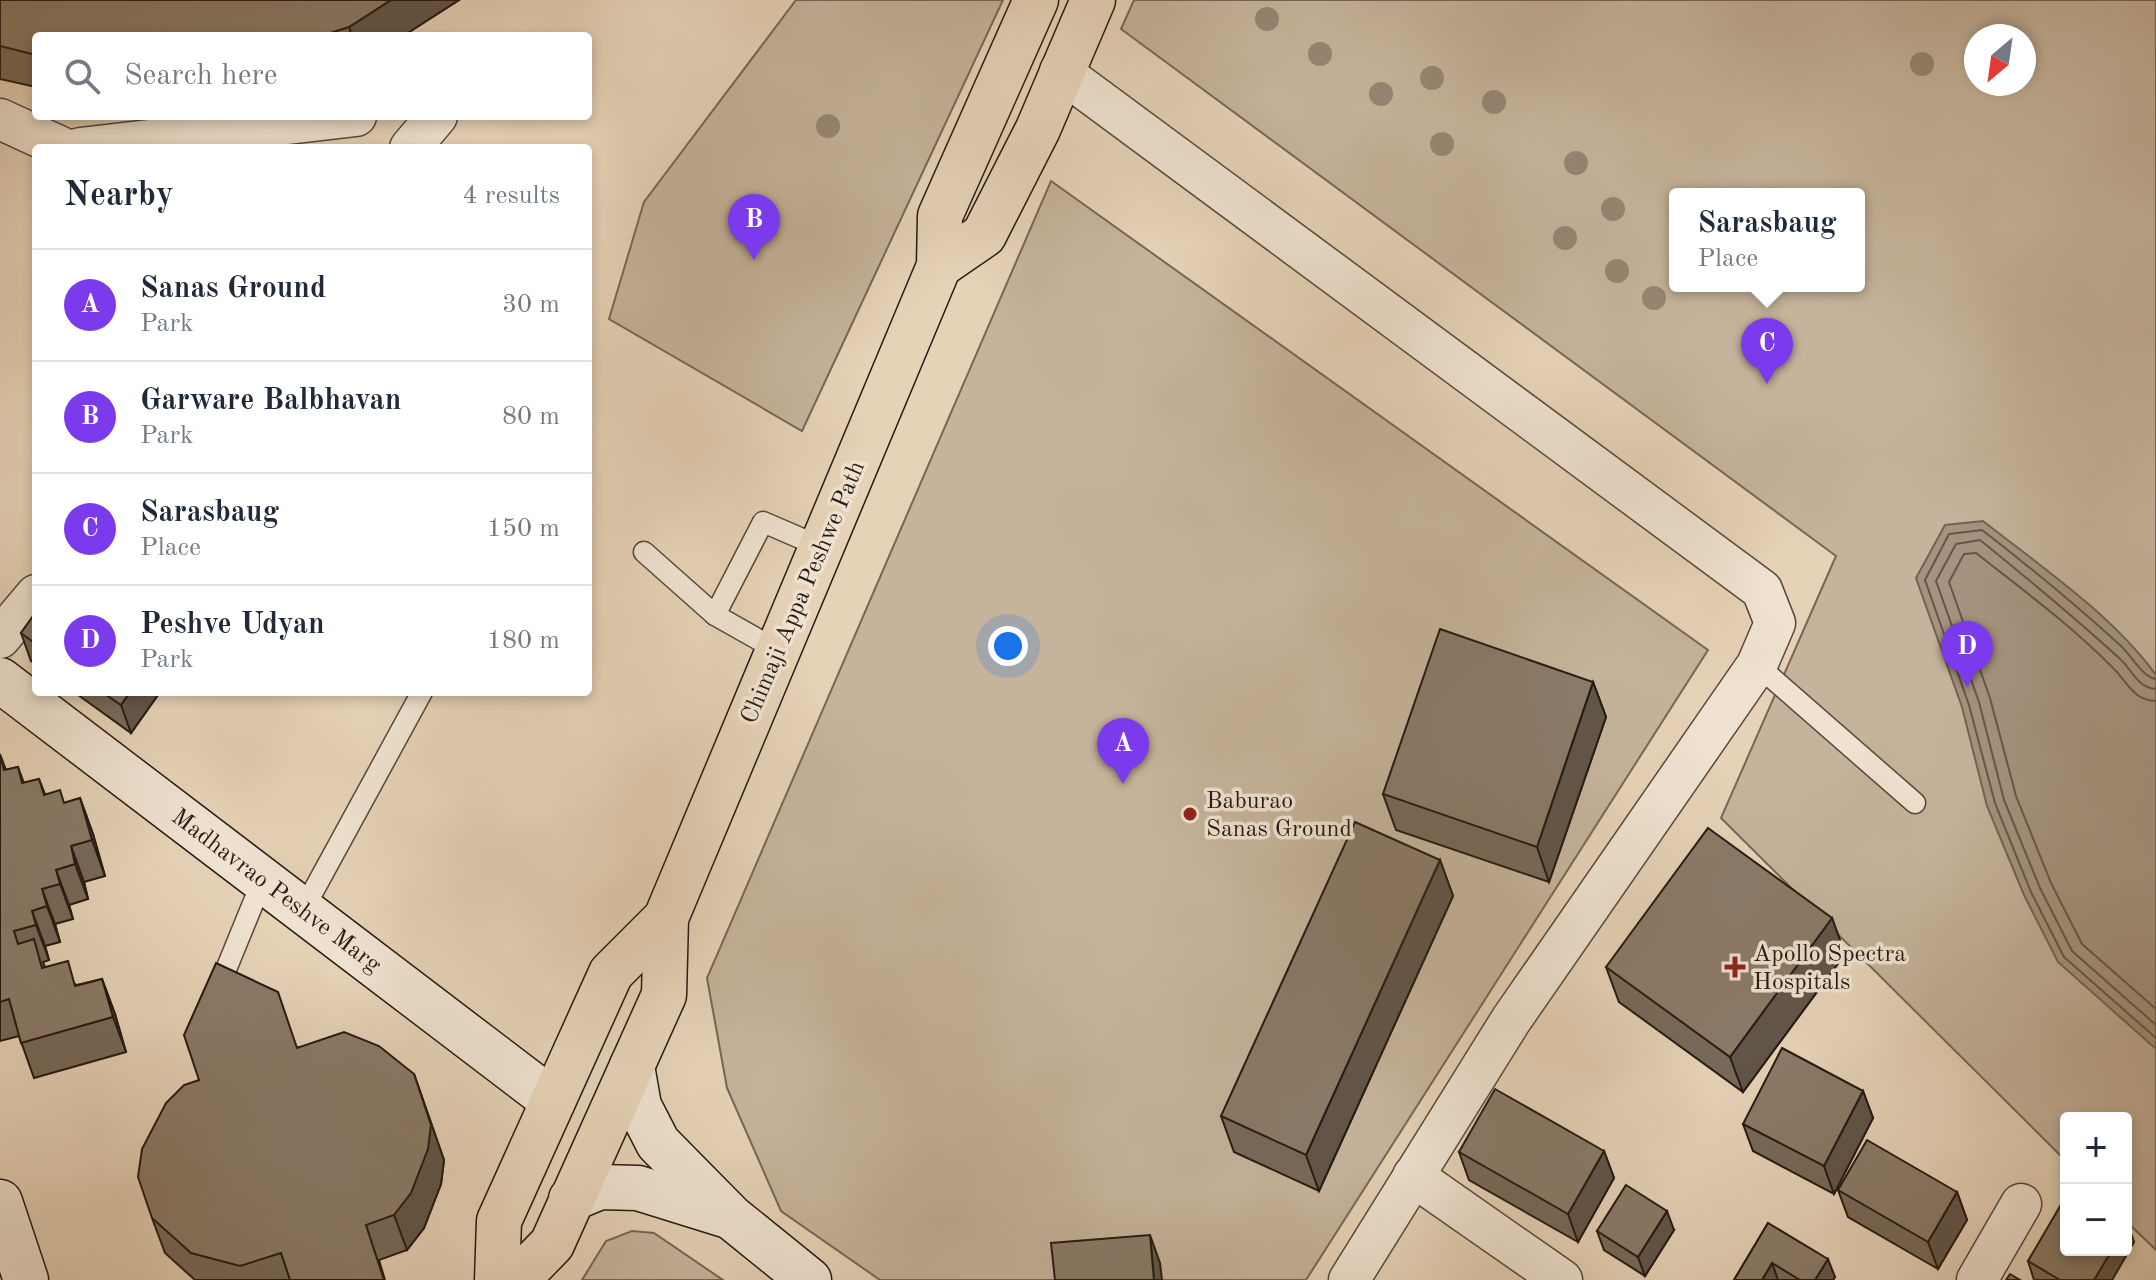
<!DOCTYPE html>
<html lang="en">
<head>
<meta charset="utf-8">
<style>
	body { margin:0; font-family:"Old Standard TT",serif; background:#f6f6f7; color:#1f2937 }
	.controls { position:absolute; right:24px; bottom:24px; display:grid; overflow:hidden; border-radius:8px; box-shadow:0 4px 12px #0003 }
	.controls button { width:72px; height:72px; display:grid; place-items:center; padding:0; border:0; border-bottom:2px solid #e0e1e3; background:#fff; color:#1f2937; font:40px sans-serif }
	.compass { position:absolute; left:1964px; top:24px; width:72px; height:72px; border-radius:50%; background:#fff; box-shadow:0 4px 12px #0003; rotate:209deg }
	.you { position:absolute; left:1008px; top:646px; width:28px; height:28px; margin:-20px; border:6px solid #fff; border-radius:50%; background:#1a73e8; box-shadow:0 0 0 12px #1a73e833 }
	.badge { display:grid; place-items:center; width:52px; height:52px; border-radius:50%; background:#7c3aed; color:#fff; font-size:26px; font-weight:700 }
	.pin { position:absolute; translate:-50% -66px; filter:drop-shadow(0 2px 4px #0008) }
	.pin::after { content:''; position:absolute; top:42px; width:28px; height:24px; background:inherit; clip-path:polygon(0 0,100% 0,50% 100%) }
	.popup { position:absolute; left:1669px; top:188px; width:196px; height:104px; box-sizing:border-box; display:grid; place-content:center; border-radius:8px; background:#fff; filter:drop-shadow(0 2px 6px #0005); font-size:26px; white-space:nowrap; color:#747a83 }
	.popup b { font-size:30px; color:#1f2937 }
	.popup::after { content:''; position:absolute; left:50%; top:100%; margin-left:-16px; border:16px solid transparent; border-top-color:#fff }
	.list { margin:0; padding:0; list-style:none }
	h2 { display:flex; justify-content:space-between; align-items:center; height:104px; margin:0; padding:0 32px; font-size:34px }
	h2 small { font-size:26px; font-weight:400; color:#747a83 }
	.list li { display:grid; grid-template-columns:52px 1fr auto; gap:24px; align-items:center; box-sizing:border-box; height:112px; padding:0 32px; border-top:2px solid #e0e1e3 }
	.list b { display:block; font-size:30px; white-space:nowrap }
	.list p { margin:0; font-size:26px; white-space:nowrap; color:#747a83 }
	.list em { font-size:26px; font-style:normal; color:#747a83 }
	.icon { flex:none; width:44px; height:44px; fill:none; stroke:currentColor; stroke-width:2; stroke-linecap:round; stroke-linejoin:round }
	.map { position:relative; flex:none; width:2156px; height:1280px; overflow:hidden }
	.search { position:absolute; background:#fff; box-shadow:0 4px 12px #0003; left:32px; top:32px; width:560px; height:88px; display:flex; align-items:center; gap:20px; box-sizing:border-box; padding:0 28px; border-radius:8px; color:#747a83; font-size:30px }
	.panel { position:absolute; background:#fff; box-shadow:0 4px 12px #0003; left:32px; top:144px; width:560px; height:552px; border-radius:8px }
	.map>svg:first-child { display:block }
</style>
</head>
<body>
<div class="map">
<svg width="2156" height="1280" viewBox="0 0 2156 1280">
	<rect width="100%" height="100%" fill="#e6d2b7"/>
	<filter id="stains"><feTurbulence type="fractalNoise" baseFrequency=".0025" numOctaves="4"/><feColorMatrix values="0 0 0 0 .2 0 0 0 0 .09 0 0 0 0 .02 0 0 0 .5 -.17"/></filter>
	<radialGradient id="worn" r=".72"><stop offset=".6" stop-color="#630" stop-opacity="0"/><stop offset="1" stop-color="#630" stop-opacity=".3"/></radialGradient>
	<g fill="#c5b39b" stroke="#766656" stroke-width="2" fill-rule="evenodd">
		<path d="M796,0H1003L802,431L609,319L644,202Z"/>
		<path d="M1134,0H2156V1250L2126,1221V1118H2066V1161L1721,818L1836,556L1121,29ZM1976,36H2024V84H1976ZM1675,194H1859V286H1675Z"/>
		<path d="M1051,181L1708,650L1306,1280H880L781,1211L727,1088L707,978Z"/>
		<path d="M632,1231L654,1233L723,1280H582L606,1241Z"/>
	</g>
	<path fill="#a5937f" stroke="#726353" stroke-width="2" d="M1983,521C2043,568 2111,614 2156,675V1049L2058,962L2024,895L1987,806L1962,707L1916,578L1945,525Z"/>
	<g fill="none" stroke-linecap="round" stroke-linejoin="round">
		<g stroke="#665648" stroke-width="2">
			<path d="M2156,679C2142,677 2131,655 2121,646C2076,605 2030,567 1982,530L1949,534L1925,580L1969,705L1995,803L2031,892L2064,957L2156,1038"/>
			<path d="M2156,689C2137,688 2132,669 2119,658C2074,617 2027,578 1980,540L1956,544L1936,581L1979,702L2004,800L2040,888L2072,951L2156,1025"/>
			<path d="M2156,701C2133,700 2128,683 2114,669C2072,626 2023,590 1976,553L1964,554L1949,582L1990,698L2016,796L2051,883L2082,944L2156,1009"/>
		</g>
		<defs>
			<g id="lane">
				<path d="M644,552L715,615L777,650"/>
				<path d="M715,615L763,522L821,547"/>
				<path d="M1757,665L1915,803"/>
				<path d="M303,910L422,692"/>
				<path d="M216,994L263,879"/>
			</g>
			<g id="street">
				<path d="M1060,71L1762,590L1775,623L1757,665L1511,1020L1349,1280"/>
				<path d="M0,119L63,148"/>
				<path d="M80,148L356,116"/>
				<path d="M410,148L437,116"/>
				<path d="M0,638L36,595"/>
				<path d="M1413,1176L1562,1280"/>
				<path d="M1977,1280L2021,1204"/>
			</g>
			<g id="secondary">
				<path d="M0,680L553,1101"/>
				<path d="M632,1066L639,1106L658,1143L731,1217L809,1280"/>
				<path d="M571,1199L600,1187L638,1188L725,1215"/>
				<path d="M0,1202L26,1280"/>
			</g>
			<g id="highway">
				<path d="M939,266L984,235L1038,129L1093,0"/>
				<path d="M497,1280L499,1221L611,973L666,918"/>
				<path d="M517,1280L552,1244L664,995L666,918L939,266L940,216L1036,0"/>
			</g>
		</defs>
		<use href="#lane" stroke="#56483b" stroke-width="23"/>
		<use href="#street" stroke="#56483b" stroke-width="43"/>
		<use href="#secondary" stroke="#261a12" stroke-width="47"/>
		<use href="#highway" stroke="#261a12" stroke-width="47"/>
		<use href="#lane" stroke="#efe2d0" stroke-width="20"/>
		<use href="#street" stroke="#efe2d0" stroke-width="40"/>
		<use href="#secondary" stroke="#efe2d0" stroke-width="44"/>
		<use href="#highway" stroke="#e6d2b7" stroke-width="44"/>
	</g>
	<g fill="#978673">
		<circle cx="1267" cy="19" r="12"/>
		<circle cx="1320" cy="54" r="12"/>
		<circle cx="1922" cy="64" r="12"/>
		<circle cx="1432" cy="78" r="12"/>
		<circle cx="1381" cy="94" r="12"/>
		<circle cx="1494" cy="102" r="12"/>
		<circle cx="828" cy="126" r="12"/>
		<circle cx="1442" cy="144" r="12"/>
		<circle cx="1576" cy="163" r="12"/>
		<circle cx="1613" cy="209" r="12"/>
		<circle cx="1565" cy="238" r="12"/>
		<circle cx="1617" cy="271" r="12"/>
		<circle cx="1654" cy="298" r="12"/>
	</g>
	<g fill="#776959" stroke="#261a12" stroke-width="2">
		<path d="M0,0H459L403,36H36V87L0,79Z"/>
		<path d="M36,612V664L31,661L21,633Z"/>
		<path d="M1593,682L1606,717L1549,882L1396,830L1383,794Z"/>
		<path d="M74,692H160L131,733Z"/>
		<path d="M0,754L6,770L18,767L24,783L39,779L45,794L64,803L80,798L93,834L105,876L84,882L88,899L69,905L73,919L55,924L60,942L45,946L49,960L43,962L45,967L77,985L102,979L115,1014L126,1052L34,1078L19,1036L0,1041Z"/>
		<path d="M1440,860L1453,896L1319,1191L1234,1152L1221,1116Z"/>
		<path d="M1832,918L1845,954L1743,1092L1619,1002L1606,967Z"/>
		<path d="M298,1047L414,1074L444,1160L441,1184L424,1228L407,1250L379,1260L385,1280H195L165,1253L152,1218L199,1080Z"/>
		<path d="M1863,1091L1873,1118L1834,1194L1753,1151L1743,1124Z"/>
		<path d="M1604,1151L1614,1178L1578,1242L1469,1180L1459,1152Z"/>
		<path d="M1838,1190L1957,1192L1967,1220L1938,1269L1848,1217Z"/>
		<path d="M1768,1223L1835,1277L1833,1280H1734Z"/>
		<path d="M2127,1223L2134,1242L2112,1280H2034L2028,1261Z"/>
		<path d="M1674,1230L1645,1276L1604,1250L1597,1231Z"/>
	</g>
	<g fill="#615549" stroke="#261a12" stroke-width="2">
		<path d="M391,0H459L403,36H352L349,27Z"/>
		<path d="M1593,682L1606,717L1549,882L1537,847Z"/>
		<path d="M130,692H160L131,733L121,705Z"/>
		<path d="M80,798L93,834L105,876L92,840Z"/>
		<path d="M71,846L84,882L88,899L75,864Z"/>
		<path d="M1440,860L1453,896L1319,1191L1306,1155Z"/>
		<path d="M56,870L69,905L73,919L60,884Z"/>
		<path d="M42,889L55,924L60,942L47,906Z"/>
		<path d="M32,911L45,946L49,960L36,925Z"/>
		<path d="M1832,918L1845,954L1743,1092L1730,1057Z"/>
		<path d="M102,979L115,1014L126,1052L113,1017Z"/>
		<path d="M414,1074L444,1160L441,1184L424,1228L407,1250L394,1215Z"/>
		<path d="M1863,1091L1873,1118L1834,1194L1824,1166Z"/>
		<path d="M1604,1151L1614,1178L1578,1242L1568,1214Z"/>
		<path d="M1957,1192L1967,1220L1938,1269L1928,1242Z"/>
		<path d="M1667,1211L1674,1230L1645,1276L1638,1257Z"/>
		<path d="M2127,1223L2134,1242L2112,1280H2094L2112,1250H2126V1226Z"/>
		<path d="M1150,1235L1160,1263L1162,1280H1154Z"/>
		<path d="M1828,1259L1835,1277L1833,1280H1815Z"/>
		<path d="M1772,1263L1778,1280H1762Z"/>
	</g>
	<g fill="#8a7a68" stroke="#261a12" stroke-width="2">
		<path d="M0,0H391L349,27L321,36H36V55L0,46Z"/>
		<path d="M36,612V644L21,633Z"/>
		<path d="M1440,629L1593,682L1537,847L1383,794Z"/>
		<path d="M102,692H130L121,705Z"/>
		<path d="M0,755L4,770L18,767L22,783L39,779L44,795L60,790L64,803L80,798L92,840L71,846L75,864L56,870L60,884L42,889L47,906L32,911L36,925L14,931L18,944L34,939L42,968L68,961L75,986L102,979L113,1017L21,1043L9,999L0,1002Z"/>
		<path d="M1355,822L1440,860L1306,1155L1221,1116Z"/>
		<path d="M1708,828L1832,918L1730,1057L1606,967Z"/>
		<path d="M216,963L278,992L297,1048L344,1032L379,1046L414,1074L431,1125L428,1149L411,1193L394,1215L366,1225L384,1280H290L281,1253L240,1266L191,1253L152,1218L138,1177L142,1149L166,1103L184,1085L199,1080L184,1035Z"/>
		<path d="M1782,1048L1863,1091L1824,1166L1743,1124Z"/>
		<path d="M1495,1089L1604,1151L1568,1214L1459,1152Z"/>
		<path d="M1867,1140L1957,1192L1928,1242L1838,1190Z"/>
		<path d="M1626,1185L1667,1211L1638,1257L1597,1231Z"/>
		<path d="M2066,1196V1250H2112L2094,1280H2060L2028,1261Z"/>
		<path d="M1768,1223L1828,1259L1815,1280H1800L1772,1263L1762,1280H1734Z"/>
		<path d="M1150,1235L1154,1280H1055L1051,1243Z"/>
		<path d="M2010,1274L2020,1280H2006Z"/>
	</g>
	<g fill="#8f2418" stroke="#efe2d0" stroke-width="3">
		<circle cx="1190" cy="814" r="8"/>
		<path d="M1731 955h8v8h8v8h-8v8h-8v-8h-8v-8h8z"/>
	</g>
	<g text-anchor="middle" stroke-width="7" stroke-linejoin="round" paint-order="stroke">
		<g font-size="24" fill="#261a12" stroke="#efe2d0">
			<text transform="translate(802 592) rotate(-67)" y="8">Chimaji Appa Peshwe Path</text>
			<text transform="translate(277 890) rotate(37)" y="8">Madhavrao Peshve Marg</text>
		</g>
		<g font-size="24" fill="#261a12" stroke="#efe2d0" text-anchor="start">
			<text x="1206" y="808">Baburao<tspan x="1206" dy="28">Sanas Ground</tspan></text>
			<text x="1753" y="961">Apollo Spectra<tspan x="1753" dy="28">Hospitals</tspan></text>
		</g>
	</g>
	<rect width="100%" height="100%" filter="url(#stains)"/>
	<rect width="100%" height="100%" fill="url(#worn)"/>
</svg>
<div class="controls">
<button>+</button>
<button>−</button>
</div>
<svg class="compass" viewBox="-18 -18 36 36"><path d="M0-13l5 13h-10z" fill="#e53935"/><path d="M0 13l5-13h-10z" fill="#747a83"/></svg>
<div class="you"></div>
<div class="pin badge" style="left:1123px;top:784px">A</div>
<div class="pin badge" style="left:754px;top:260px">B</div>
<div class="pin badge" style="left:1767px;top:384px">C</div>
<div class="popup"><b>Sarasbaug</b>Place</div>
<div class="pin badge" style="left:1967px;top:687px">D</div>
<div class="search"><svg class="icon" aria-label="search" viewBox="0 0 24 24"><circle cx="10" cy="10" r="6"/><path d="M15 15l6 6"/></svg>Search here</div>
<section class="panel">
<h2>Nearby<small>4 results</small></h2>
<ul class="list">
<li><span class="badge">A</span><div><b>Sanas Ground</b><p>Park</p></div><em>30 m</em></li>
<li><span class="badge">B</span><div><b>Garware Balbhavan</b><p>Park</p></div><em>80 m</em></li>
<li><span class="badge">C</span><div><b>Sarasbaug</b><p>Place</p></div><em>150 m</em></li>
<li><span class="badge">D</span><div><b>Peshve Udyan</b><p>Park</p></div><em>180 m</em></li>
</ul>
</section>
</div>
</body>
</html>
